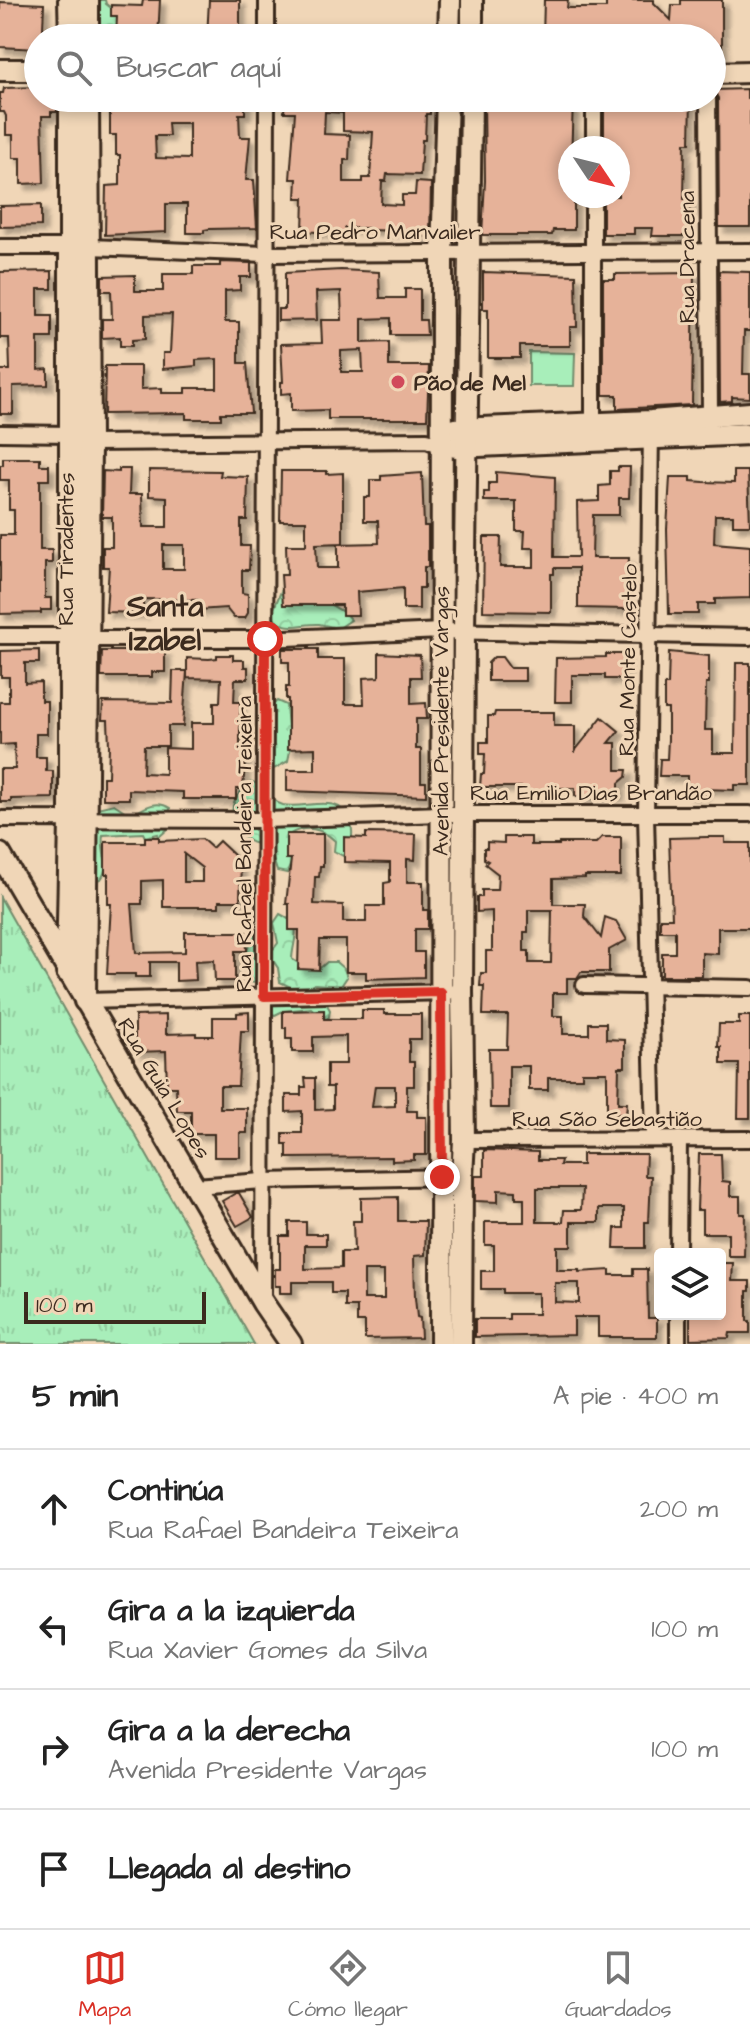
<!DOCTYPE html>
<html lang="es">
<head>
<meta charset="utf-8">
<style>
	body { margin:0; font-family:"Architects Daughter",sans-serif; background:#f6f6f6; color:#222 }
	.controls { position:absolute; right:24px; bottom:24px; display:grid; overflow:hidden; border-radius:8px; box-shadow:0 4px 12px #0003 }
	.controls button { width:72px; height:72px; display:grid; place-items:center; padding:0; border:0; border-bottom:2px solid #e0e0e0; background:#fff; color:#222; font:40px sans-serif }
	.compass { position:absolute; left:558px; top:136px; width:72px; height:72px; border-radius:50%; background:#fff; box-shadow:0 4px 12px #0003; rotate:125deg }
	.scale { position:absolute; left:24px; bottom:20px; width:182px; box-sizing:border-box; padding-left:8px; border:4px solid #3b2a1e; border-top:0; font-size:22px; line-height:28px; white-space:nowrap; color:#3b2a1e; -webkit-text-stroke:6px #f0d6b7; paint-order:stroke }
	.stop { position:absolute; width:24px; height:24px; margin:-18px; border:6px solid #d93025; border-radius:50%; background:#fff }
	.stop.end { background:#d93025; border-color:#fff; box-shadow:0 2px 8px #0008 }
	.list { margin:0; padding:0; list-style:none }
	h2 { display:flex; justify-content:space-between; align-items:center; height:104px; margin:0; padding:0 32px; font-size:34px }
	h2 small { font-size:26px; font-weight:400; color:#767676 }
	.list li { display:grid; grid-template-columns:52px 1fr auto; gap:24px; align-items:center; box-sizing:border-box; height:120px; padding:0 32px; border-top:2px solid #e0e0e0 }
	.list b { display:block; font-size:30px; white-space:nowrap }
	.list p { margin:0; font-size:26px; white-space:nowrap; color:#767676 }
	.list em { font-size:26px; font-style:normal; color:#767676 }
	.icon { flex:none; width:44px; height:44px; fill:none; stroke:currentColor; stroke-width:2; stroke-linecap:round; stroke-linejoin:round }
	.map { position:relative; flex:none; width:750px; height:1344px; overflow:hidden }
	.search { position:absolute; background:#fff; box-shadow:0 4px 12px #0003; left:24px; right:24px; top:24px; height:88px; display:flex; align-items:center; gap:20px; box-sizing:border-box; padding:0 28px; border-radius:44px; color:#767676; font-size:30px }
	.sheet { height:584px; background:#fff }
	nav { display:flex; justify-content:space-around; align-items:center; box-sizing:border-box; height:112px; border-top:2px solid #e0e0e0; background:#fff; font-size:22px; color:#767676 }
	nav a { display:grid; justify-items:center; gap:4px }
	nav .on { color:#d93025 }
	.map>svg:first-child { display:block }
</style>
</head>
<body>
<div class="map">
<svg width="750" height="1344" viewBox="0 0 750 1344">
	<defs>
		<pattern id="grass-tufts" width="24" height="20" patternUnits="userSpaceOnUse" patternTransform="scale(2)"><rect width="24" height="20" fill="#a8eeba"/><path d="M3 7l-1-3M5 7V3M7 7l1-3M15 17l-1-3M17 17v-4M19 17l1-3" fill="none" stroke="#92cc9f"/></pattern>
		<pattern id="forest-crowns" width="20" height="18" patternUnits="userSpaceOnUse" patternTransform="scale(2)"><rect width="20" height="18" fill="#a8eeba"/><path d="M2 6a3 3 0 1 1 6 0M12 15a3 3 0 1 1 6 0" fill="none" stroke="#92cc9f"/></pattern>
		<filter id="shadow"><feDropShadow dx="5.5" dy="5.5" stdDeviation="2" flood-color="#0004"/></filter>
	</defs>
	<rect width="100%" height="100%" fill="#f0d6b7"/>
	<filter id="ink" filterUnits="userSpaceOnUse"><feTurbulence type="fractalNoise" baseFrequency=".0125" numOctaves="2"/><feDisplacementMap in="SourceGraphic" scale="16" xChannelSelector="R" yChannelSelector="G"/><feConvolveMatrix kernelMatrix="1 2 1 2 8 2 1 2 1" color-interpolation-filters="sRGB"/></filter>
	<g filter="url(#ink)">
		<path fill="url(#grass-tufts)" stroke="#728c6c" stroke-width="2" d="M0,897L254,1344H0Z"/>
		<g fill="url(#forest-crowns)" stroke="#728c6c" stroke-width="2">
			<path d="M68,0H105L106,4L115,11L126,38H74Z"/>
			<path d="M282,589C303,595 337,602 351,620L339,628C332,627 325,625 319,624C301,623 281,634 272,613Z"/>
			<path d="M277,701L286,705L290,751L288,761L274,769L271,765L270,708Z"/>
			<path d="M251,782L261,784C268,792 272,802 283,805C305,810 339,791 350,821C355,835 351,844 343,856L334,851L335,841C322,828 306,825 290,834L291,863L287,873L277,871C274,863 273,853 266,848C261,843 255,845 249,841C243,838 240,832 237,826C226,808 236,794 251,782Z"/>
			<path d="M114,804L131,815C144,808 156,799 170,808L169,828L159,837L158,834L145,837L143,833L103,835C100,850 111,866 101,879L95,880L93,809Z"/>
			<path d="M280,914C305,926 293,938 292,959L300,964L319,969L327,962H336L344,969L347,977L341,986L315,984L299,991L280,982L278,968L269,955L278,943L274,923Z"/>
			<path d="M253,931L258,932L259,980L255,983L250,982C242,966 247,948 253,931Z"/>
			<path d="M325,1001L330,1010L329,1017L325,1020L311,1008L283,1011L275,1015L270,1012L269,1002Z"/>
		</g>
		<path fill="#a8eeba" stroke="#728c6c" stroke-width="2" d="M529,352L575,353L574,386H529Z"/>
		<g fill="#e6b299" stroke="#3b2a1e" stroke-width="2" fill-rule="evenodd" filter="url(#shadow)">
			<path d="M143,0H160L158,38H116L117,16H111V5L142,6Z"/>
			<path d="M209,0H240V38H207Z"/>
			<path d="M544,0H568L567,8H606V0H654V3L671,20L672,5H681V0H722V57H712V38H657L653,35L639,34L629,35V38H543Z"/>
			<path d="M0,2L44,4L43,29H50V38H38V49L0,47Z"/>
			<path d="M38,87V98L57,99V112H51V116H42L44,183L21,184V158H13V135H6V116L4,112H0V93H3L4,88Z"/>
			<path d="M747,89V98H750V227H719L718,98L713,90Z"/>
			<path d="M106,98H245V114H239L240,137H250L246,180H254L257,228L209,229L204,230V233H187V204H166V232L105,235L106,186L120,185V155H116V135H110V111H106ZM168,123H189V159L156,158L155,136H169Z"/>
			<path d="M285,98L369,100V98H430V114H426L425,140H422L420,175L387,174L386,181H382L381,204L402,205V195H415L416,182L431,183L430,237L402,236V231L368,230V228H345V234L303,231L304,198H296L297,179H290L295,112H284ZM325,112L343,113V131L373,132L370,178H363V182H344V160H349L350,135L324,134Z"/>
			<path d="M484,98H573L570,196H574V230H553L552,235H482L485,181Z"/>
			<path d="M604,98H691L690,143H685L684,199H690V210H687V236H652L653,228H634V234H603V196H618V148H604Z"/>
			<path d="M41,205V226L0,227V206Z"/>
			<path d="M220,262L251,263V277H240V290L225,291V322H239V363H247L251,413H221V419H186V413L104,414L105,366H141V389L162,388V393H186V388H217V359L196,360V366L163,369V353H170L172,314L145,315V339L132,340V346H120V337L102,338V319H112L111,291H102V276L135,275V291H163V274H193V266H220Z"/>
			<path d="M341,270L379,272L380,298H405V289H420V320H426L427,335H391V318L362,319V343L389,342V366H429L427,419H328V410L291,411V393L281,394V382H283L281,344L322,343L321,320H342L341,294V291L316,292L317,320L278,321V309H285V273ZM362,350L363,372H341V351Z"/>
			<path d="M52,271V289H38V316H52V338H38V370L48,369V385L13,386V414H0V370H10L9,338H0V272Z"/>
			<path d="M719,271L750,272V331H744L743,374H750V398L732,397V401L720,402Z"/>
			<path d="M483,272L576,275L577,327H570V346H520V358H488V309H483Z"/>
			<path d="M694,273L692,405L617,409V395H603V279H615V274Z"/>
			<path d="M3,458H40V465H49V480H40V550H52V563H45V598H51V610H41V613L0,614V535H14V510H9V480H0V465H3Z"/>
			<path d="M618,467H630L629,498H619V515H593L592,558H629L626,609L578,608V568H554V574H551V612L483,611L484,537H501L500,567H534V548H524L525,531H516V501H484V492H489V483H496V472L555,477L554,557H578L577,502L599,501V486L610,485V471H618Z"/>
			<path d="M119,469H130L129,494H142L143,527H167V497L149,496V470L221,471L220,476L248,477L247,520H241V546H250L249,570H242V593L248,594V613L245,618H234L226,608L198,610V600L143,599V613L106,612L109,567H103V547H112V517H102L103,471L119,472ZM163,545H184V569H163Z"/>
			<path d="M281,471H327V474L343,473V543L316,544L317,568H338V544L379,543L378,521H364V497H370V480H381V476L422,473L424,526H428V567H424V588H419V609H403V588L357,592L358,615H342V605H283L281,575H287L286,545H306V521H280Z"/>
			<path d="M734,471H748L750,525H733V515H715L714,543L750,546V598L715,599V604H698V614H669L667,529L670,477H691V481L704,482L734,483Z"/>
			<path d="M282,649H318V659H345V704H364L363,678L379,677V653L420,655L421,677H411V704L426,703L427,719H416V749H421V782H426V796L287,791V770H315V748L288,749V699H286V687H289V662H282Z"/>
			<path d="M39,650V663H25V683L41,682V701H47V734H36V757H46V771H53V798L11,799V802H0V769H15L14,744L0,745V702H9V677H1V651Z"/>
			<path d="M102,651H165V672H152V677H101Z"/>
			<path d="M669,652L709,656V683H706L705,730H713V753H735L736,663H750V785H734V790L704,789V794H687V776H659L660,759H667L668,739V709H664V685H668Z"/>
			<path d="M606,654H625V679H605V675H572V702H555L556,658L606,657Z"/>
			<path d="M217,655H233V660H244V667H248V679H235L234,702H240V749L246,750L243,789H236V799H183V792L129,790V799H103V777H108L109,746L108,720H102L103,702L172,703L173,671H187L183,726H168V746H144L143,773L165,774V748L191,749V723H214V702H220L221,679L187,678V658L209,659L217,658Z"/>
			<path d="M494,657H502L510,668H525V681H488V663Z"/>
			<path d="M495,712H554V726H575V751L602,717L619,731L609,743H616V770H627L626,777L619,783V795L591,798L575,796V788H555V793L521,794V787H480L481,774H484L485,754H480V742H488V716H494Z"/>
			<path d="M366,833L416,834L415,860L407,859V882H423V910H428V929H415V952H424V977L366,979V972H346V940H320L319,970L298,969L299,930H289V904H286L291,859H286V834H323V866H320L319,877H315L314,904L343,905V922H366V906H384V883L390,882V863L344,862V837L366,838Z"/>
			<path d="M145,837H159V841L202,839L212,848L219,841L236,857H241L240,901H219V907H163V880L142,881V904H132L136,953L185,952V932H246L247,951H235V981H215L214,960L195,961L196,980L176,981V962H150V977H135V974H107L111,904H108V874H105V842H145ZM184,854L202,868V882H184Z"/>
			<path d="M504,837H531V845H559V843H596L602,837H621V876H585V878L553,879V904H585L584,916L601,938L605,917L616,921L627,940L609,950V972H581L577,978H567V993H553V1016H563V1034H589V1023H606V1039L625,1040V1067H619L618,1103H627L626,1114H607V1072H582V1078H548V1090H529V1066H509V1108H490L489,1049H507L508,1015H483L484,986H480L481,973H486V951H492V911L477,912V897H482V890H497L498,874L485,864L488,861L484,859V848H487V842L504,843ZM528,910H552L551,963H529V951H524V932H528Z"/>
			<path d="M707,837H725V843H750V928H718V954L702,953V976H662V953H675V931H660V918H672L669,838Z"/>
			<path d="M324,1010V1019H362V1010H384V1014H421V1039H409V1062H414V1086H407V1111H417V1117H426V1155H414V1160L392,1161V1157L287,1158V1144H283V1133H302V1111L286,1112V1095H301V1087H306L305,1078H315V1110L333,1109V1087H327V1064H346V1036L313,1037V1052H292V1039H286V1028H283V1011ZM375,1086H395V1106L372,1107Z"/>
			<path d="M249,1012V1031H241L238,1086H220V1108H247V1133H240V1157H214V1134H191V1111H177L176,1087H167L166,1051L135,1052V1016L166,1015V1034L196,1033V1036H213V1017H237V1013Z"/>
			<path d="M739,1016H750V1118H738L739,1064H721V1047H718L719,1024H739Z"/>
			<path d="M484,1150L538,1152V1160H561L560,1165H582V1154H646L645,1176H651L649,1222H645V1248H614L615,1228H624V1208H599V1222H571V1246H557V1270H579V1272L610,1270V1275H633V1269H647L648,1318H657V1337H598V1317H574V1335L475,1337V1319H509V1314H538V1293H503V1289H481V1271H494V1245H485V1222H524V1198H516V1191L498,1190V1202L475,1201V1176H484ZM537,1188H582L581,1210H564L563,1222H537ZM555,1283H579V1303L555,1302Z"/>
			<path d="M699,1154H721L722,1181L730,1182V1196H740V1214H745L744,1256H728V1233H702V1210H697Z"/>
			<path d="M236,1193H239L253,1217L237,1226L222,1201Z"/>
			<path d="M398,1197V1221H426L425,1255L414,1256L415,1298L417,1317L420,1318L421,1338L365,1339V1322H357V1307H345V1293H331V1282H292V1293H280V1286H275V1269H280V1236H289V1222H306V1234H326V1245H305V1269L341,1268V1252H354L353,1221H361V1198ZM364,1271H384V1299H364Z"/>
			<path d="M720,1263H733L732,1281H750V1291H747V1321H750V1333H730L729,1338L690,1339V1314H720Z"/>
		</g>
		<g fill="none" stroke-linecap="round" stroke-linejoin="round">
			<defs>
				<g id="street">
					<path d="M267,38V0"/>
					<path d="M708,98L710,416"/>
					<path d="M594,148V98"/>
					<path d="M0,247H90L266,254L750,251"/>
					<path d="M593,423V196"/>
					<path d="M651,430L646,815L654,1139"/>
					<path d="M0,433L70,434L90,443L427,440L444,447"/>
					<path d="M0,636H69L89,639H265L441,631L750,637"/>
					<path d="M0,819L265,820L442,814H750"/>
					<path d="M584,985L750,988"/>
					<path d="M85,1001L449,992"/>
					<path d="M464,1140L750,1139"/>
					<path d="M195,1186L263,1181L450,1177"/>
					<path d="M678,1254L679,1139"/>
					<path d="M263,1302L267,98"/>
					<path d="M678,1344V1314"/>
				</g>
				<g id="secondary">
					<path d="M69,0L70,38"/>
					<path d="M88,38V0"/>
					<path d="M449,38L450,0"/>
					<path d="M472,38V0"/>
					<path d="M0,70H38"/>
					<path d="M712,73L750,72"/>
					<path d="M455,429L651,421L750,413"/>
					<path d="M456,447L750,434"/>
					<path d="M0,854L263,1303L291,1344"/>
					<path d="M67,972L70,821V98"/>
					<path d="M85,1001L90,443L88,98"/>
					<path d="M441,1344L442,253L447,98"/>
					<path d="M461,1344L462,1177L464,1140L462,992L464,631L471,98"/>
				</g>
			</defs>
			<use href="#street" stroke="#3b2a1e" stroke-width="20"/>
			<use href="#secondary" stroke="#3b2a1e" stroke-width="26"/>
			<use href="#street" stroke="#f0d6b7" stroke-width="14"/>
			<use href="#secondary" stroke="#f0d6b7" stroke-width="20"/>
		</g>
	</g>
	<g fill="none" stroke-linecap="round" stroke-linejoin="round" filter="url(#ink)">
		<path stroke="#d93025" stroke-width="10" d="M265,639L264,996L441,992L442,1177"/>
	</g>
	<circle fill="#d1495b" stroke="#f0d6b7" stroke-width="3" cx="398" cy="382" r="8"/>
	<g text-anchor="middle" stroke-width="6" stroke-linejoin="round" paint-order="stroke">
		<g font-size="22" fill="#3b2a1e" stroke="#f0d6b7">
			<text x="375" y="239">Rua Pedro Manvailer</text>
			<text transform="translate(686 257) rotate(-90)" y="8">Rua Dracena</text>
			<text transform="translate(65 549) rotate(-90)" y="8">Rua Tiradentes</text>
			<text transform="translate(627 660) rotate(-89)" y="8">Rua Monte Castelo</text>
			<text transform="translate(440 721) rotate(-90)" y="8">Avenida Presidente Vargas</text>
			<text x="591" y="800">Rua Emilio Dias Brandão</text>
			<text transform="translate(243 844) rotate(-90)" y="8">Rua Rafael Bandeira Teixeira</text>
			<text transform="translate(165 1088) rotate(59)" y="8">Rua Guia Lopes</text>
			<text x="607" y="1126">Rua São Sebastião</text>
		</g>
		<g font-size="22" font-weight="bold" fill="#3b2a1e" stroke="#f0d6b7" text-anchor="start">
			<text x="414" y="390">Pão de Mel</text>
		</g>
		<g font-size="30" font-weight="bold" fill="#3b2a1e" stroke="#f0d6b7">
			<text x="165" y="616">Santa<tspan x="165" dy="34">Izabel</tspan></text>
		</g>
	</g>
</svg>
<div class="controls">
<button><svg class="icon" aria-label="layers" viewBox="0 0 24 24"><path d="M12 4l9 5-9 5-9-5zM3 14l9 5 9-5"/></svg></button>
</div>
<svg class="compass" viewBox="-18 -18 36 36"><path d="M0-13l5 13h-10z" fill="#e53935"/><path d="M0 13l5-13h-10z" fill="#767676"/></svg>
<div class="scale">100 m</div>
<div class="stop" style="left:265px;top:639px"></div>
<div class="stop end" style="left:442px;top:1177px"></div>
<div class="search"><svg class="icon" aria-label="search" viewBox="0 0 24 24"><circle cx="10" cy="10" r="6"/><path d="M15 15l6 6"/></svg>Buscar aquí</div>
</div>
<section class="sheet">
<h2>5 min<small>A pie · 400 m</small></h2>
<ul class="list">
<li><svg class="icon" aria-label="ahead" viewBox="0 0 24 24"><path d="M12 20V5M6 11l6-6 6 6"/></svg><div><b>Continúa</b><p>Rua Rafael Bandeira Teixeira</p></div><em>200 m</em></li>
<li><svg class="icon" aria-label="left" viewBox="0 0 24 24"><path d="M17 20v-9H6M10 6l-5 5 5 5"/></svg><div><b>Gira a la izquierda</b><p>Rua Xavier Gomes da Silva</p></div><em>100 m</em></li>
<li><svg class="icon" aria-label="right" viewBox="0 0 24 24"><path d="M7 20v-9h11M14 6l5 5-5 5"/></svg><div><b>Gira a la derecha</b><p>Avenida Presidente Vargas</p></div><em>100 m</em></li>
<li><svg class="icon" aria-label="arrive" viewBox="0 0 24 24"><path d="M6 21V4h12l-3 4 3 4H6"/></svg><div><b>Llegada al destino</b></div></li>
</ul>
</section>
<nav>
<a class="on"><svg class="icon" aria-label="map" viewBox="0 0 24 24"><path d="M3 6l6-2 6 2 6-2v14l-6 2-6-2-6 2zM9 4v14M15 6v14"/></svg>Mapa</a>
<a><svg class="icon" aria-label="directions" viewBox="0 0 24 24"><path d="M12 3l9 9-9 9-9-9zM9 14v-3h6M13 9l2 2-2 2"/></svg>Cómo llegar</a>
<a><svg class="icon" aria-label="saved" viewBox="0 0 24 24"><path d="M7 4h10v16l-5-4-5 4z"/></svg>Guardados</a>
</nav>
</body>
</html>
